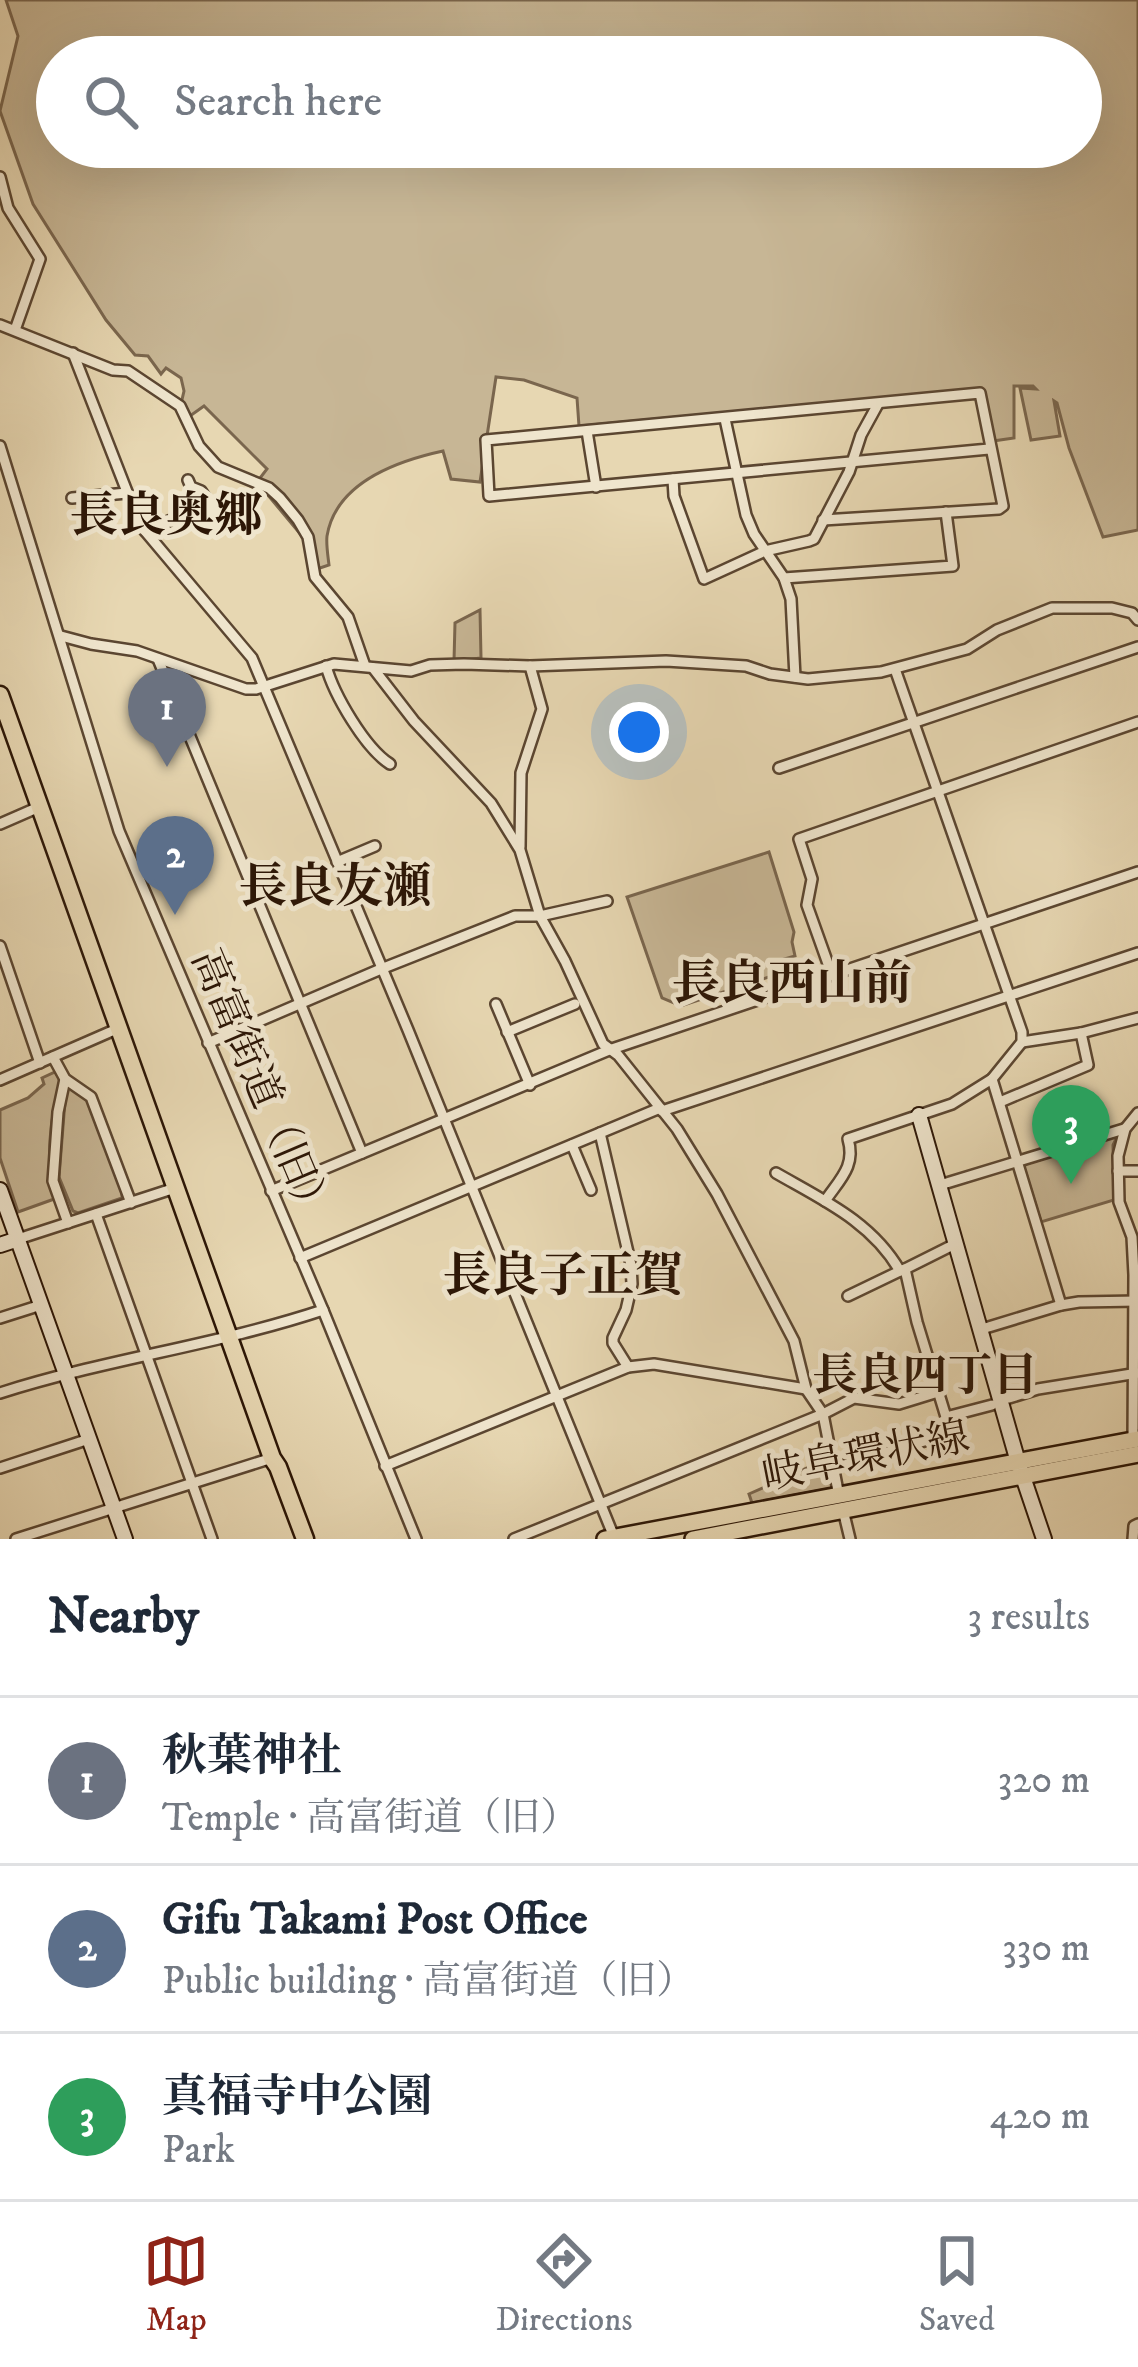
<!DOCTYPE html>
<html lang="en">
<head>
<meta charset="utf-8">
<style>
	body { margin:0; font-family:"IM FELL DW Pica","Noto Serif JP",serif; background:#f6f6f7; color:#1f2937 }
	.you { position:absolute; left:639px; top:732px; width:42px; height:42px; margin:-30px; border:9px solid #fff; border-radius:50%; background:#1a73e8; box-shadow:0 0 0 18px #1a73e833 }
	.badge { display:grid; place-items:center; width:78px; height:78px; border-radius:50%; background:#8f2418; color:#fff; font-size:39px; font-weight:700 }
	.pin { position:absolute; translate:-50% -99px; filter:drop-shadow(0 3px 6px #0008) }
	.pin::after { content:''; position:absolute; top:63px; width:42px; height:36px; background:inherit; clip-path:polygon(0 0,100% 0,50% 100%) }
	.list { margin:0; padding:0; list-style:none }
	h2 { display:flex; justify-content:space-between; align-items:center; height:156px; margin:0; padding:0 48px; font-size:51px }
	h2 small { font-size:39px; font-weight:400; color:#747a83 }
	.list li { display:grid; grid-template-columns:78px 1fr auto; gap:36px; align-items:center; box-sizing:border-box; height:168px; padding:0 48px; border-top:3px solid #e0e1e3 }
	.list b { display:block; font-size:45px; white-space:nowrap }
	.list p { margin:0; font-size:39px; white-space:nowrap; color:#747a83 }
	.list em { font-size:39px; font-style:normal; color:#747a83 }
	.icon { flex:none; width:66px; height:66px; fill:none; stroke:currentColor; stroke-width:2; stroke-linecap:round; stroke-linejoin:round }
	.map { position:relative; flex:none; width:1138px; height:1539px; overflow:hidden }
	.search { position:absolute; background:#fff; box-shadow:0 12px 48px #0002; left:36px; right:36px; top:36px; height:132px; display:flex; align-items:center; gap:30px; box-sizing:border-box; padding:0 42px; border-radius:66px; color:#747a83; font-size:45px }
	.sheet { height:660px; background:#fff }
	nav { display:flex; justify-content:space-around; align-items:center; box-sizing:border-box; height:168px; border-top:3px solid #e0e1e3; background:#fff; font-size:33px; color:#747a83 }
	nav a { display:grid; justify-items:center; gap:6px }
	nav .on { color:#8f2418 }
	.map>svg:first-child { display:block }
</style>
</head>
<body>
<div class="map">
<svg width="1138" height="1539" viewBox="0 0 1138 1539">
	<rect width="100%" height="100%" fill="#e7d7b2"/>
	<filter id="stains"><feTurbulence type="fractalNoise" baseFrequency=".00167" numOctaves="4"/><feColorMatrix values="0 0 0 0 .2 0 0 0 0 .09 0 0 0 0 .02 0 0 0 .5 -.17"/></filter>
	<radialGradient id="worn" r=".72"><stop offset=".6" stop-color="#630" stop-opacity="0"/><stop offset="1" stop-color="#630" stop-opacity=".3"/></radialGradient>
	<g fill="#c7b695" stroke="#7a664e" stroke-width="3" fill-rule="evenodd">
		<path d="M6,0H1138V530L1103,537L1069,448L1057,403L1054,401L1060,436L1031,440L1020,388L1036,389L1033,386H1014V438L993,441L980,389L579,426L577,398L524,380L496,377L480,482L451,479L443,451C397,461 336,482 327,536C326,545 328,556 329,565L317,569L312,548L257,482L267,469L204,406L190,416L181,404L184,391L181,378L166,368L161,374L148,356L135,355L106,320L33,204L0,111L18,36ZM57,57H1081V147H57Z"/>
		<path d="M480,610L481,658L454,661L455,623Z"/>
		<path d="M769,852L794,932L792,942L795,956L781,960L775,975L681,1006L662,998L627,897Z"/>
		<path d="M55,1072L61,1081C50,1117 44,1163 57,1198L18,1212L0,1158V1110L28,1098L44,1084L42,1078Z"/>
		<path d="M71,1087L94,1102L122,1182V1198L78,1213L73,1211L59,1177L66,1089Z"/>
		<path d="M1113,1137L1116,1139L1113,1145L1114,1200L1041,1222L1024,1167L1026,1164Z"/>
		<path d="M827,1459L833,1488L752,1503L749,1494Z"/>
	</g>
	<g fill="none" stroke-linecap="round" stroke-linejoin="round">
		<defs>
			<g id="street">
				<path d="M0,177L8,208L40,259L15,330"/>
				<path d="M0,325L113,370L128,371L180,406L199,446L218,467L269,488L280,498L298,520L308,537L315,577L348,617L365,666"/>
				<path d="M73,353L140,525L252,658L408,1030L614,1537"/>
				<path d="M725,419L746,515L754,534L784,578L791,599L795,677"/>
				<path d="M587,431L596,487"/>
				<path d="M0,446L119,831L323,1310L416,1539"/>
				<path d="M673,479L674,496L704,579L765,551L809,541L814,539L849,472L861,435L878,404"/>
				<path d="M188,480L191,487L201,491L220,519"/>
				<path d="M72,498L127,493"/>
				<path d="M823,520L999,509L1003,506L980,393L486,440L489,496L989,449"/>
				<path d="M145,531L209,504"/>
				<path d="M784,578L953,566L946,512"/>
				<path d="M61,636L91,644L137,651L246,689H256L334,664L411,671L430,665L464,664L530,666L666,661L746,666L770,674L808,679L881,672L967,649L997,630L1052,608H1112L1132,613L1138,620"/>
				<path d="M158,659L362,1153"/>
				<path d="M326,666C334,695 365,748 390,764"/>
				<path d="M373,668L414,721L491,803L520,850L540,916L565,961L603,1044L618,1055L677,1129L717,1194L794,1341L806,1389L823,1414L839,1496"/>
				<path d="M895,669L1022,1032V1042L992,1079L1061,1305"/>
				<path d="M779,768L1138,647"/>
				<path d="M0,824L39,807"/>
				<path d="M520,847L521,773L542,709L530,666"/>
				<path d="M337,862L375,846"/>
				<path d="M0,946L40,1063"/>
				<path d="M832,975L807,905L812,879L799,839L1138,722"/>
				<path d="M496,1004L530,1085"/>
				<path d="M507,1032L575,1004"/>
				<path d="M1022,1042L1081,1033L1138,1018"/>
				<path d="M208,1043L381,969L515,916H540L607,901"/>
				<path d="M53,1057L65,1079L91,1097L131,1203"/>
				<path d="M65,1079L58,1112L53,1181L68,1223"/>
				<path d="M0,1080L119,1028"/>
				<path d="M1000,1102L1088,1065L1081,1033"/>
				<path d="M662,1111L1138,953"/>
				<path d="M600,1133L631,1265L632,1284L626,1310L613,1338V1343L628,1367"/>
				<path d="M572,1145L591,1190"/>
				<path d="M1118,1171H1138"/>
				<path d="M776,1173C823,1200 872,1222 900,1271L905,1269"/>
				<path d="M940,1185L1124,1129"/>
				<path d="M271,1191L609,1050L1138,872"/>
				<path d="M825,1201C840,1179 856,1166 848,1139L952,1104L992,1079"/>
				<path d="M96,1214L212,1539"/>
				<path d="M18,1239L175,1188"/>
				<path d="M957,1243L905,1269L917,1322L946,1417L992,1405"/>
				<path d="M300,1258L660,1108"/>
				<path d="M848,1296L900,1271"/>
				<path d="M0,1318L41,1305"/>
				<path d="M982,1329L1061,1305L1079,1302L1138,1301"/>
				<path d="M0,1393C106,1359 218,1345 323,1310"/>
				<path d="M1009,1398L1038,1389L1138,1373"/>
				<path d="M1133,1440L1134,1275L1132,1237L1119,1202L1118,1156L1125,1129L1138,1113"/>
				<path d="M385,1466L628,1367L654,1364L806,1389"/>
				<path d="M0,1468L89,1439"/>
				<path d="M834,1468L951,1433L946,1417"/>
				<path d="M843,1510L850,1539"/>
				<path d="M16,1539L272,1458"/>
				<path d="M514,1539L823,1414L854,1398L899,1404L938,1392"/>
				<path d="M1133,1539L1134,1526L1138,1524"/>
			</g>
			<g id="secondary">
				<path d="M919,1115L1018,1462L1044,1539"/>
				<path d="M0,1190L125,1539"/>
				<path d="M0,1245L18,1239"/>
			</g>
			<g id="primary">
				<path d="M605,1539L1138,1439"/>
				<path d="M693,1539L1138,1454"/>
			</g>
			<path id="highway" d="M0,695L272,1458L278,1467L305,1539"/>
		</defs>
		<use href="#street" stroke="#5b4631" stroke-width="14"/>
		<use href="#secondary" stroke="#2c1606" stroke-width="18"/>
		<use href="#primary" stroke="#2c1606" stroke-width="20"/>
		<use href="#highway" stroke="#2c1606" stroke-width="21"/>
		<use href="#street" stroke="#efe5cd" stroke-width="9"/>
		<use href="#secondary" stroke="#efe5cd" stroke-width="14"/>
		<use href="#primary" stroke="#e7d7b2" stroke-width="15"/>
		<use href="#highway" stroke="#e7d7b2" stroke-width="16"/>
	</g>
	<g text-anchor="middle" stroke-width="10" stroke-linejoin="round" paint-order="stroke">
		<g font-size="42" fill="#2c1606" stroke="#efe5cd">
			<text transform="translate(263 1086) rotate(67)" y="15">高富街道（旧）</text>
			<text transform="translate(865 1454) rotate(-11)" y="15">岐阜環状線</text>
		</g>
		<g font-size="45" font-weight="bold" fill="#2c1606" stroke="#efe5cd">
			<text x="925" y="1390">長良四丁目</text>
		</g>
		<g font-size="48" font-weight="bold" fill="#2c1606" stroke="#efe5cd">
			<text x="166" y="531">長良奥郷</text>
			<text x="335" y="902">長良友瀬</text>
			<text x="792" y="999">長良西山前</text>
			<text x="563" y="1291">長良子正賀</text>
		</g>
	</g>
	<rect width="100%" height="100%" filter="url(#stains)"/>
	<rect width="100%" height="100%" fill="url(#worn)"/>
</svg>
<div class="you"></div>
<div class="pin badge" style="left:167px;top:767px;background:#6b7280">1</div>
<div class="pin badge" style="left:175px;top:915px;background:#5c6f8a">2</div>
<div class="pin badge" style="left:1071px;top:1184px;background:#2e9e5b">3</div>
<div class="search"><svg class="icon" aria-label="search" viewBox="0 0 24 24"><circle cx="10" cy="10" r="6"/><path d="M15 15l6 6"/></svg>Search here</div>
</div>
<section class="sheet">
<h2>Nearby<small>3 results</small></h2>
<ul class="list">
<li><span class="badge" style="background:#6b7280">1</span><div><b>秋葉神社</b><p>Temple · 高富街道（旧）</p></div><em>320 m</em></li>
<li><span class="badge" style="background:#5c6f8a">2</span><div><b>Gifu Takami Post Office</b><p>Public building · 高富街道（旧）</p></div><em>330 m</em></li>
<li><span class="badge" style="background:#2e9e5b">3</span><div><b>真福寺中公園</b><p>Park</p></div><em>420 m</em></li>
</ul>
</section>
<nav>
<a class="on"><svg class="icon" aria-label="map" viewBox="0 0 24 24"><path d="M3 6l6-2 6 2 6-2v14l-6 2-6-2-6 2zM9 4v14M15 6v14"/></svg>Map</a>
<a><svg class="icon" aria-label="directions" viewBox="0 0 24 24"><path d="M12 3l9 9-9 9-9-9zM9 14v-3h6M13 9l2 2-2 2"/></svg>Directions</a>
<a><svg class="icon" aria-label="saved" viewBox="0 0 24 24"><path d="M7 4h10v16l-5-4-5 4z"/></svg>Saved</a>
</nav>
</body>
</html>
